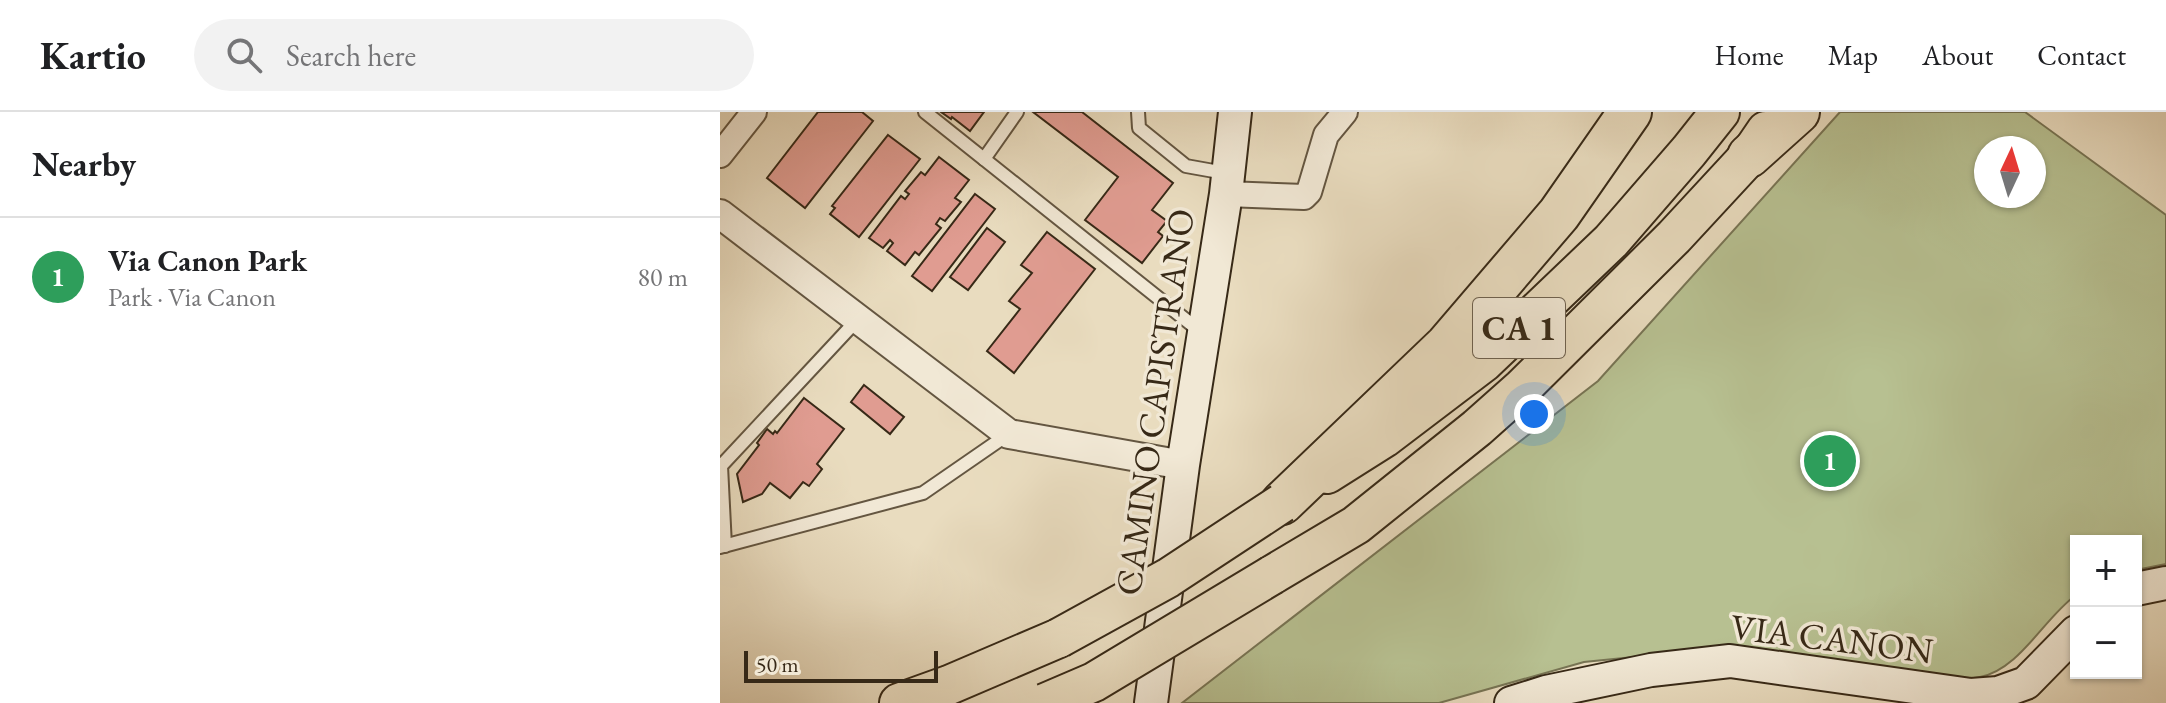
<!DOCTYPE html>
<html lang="en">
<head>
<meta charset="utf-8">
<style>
	body { margin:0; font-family:"EB Garamond",serif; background:#f2f2f2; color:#202124 }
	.controls { position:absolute; right:24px; bottom:24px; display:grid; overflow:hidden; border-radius:0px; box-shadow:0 2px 6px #0004 }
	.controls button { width:72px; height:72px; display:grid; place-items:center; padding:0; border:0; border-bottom:2px solid #e0e0e0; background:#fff; color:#202124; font:40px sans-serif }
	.compass { position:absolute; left:1254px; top:24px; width:72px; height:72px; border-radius:50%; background:#fff; box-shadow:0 2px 6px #0004; rotate:4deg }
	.scale { position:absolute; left:24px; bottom:20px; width:194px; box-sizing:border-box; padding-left:8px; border:4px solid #372917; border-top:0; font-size:22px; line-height:28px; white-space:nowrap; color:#372917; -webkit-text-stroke:6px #f1e8d5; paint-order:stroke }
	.you { position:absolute; left:814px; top:302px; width:28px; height:28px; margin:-20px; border:6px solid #fff; border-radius:50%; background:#1a73e8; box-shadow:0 0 0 12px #1a73e833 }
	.badge { display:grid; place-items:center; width:52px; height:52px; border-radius:50%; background:#2563eb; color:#fff; font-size:26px; font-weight:700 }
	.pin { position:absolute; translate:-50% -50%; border:4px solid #fff; box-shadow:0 2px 8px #0006 }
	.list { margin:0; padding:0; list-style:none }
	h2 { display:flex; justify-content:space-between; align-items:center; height:104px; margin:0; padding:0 32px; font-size:34px }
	h2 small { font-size:26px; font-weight:400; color:#757577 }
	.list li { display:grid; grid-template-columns:52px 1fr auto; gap:24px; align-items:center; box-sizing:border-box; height:120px; padding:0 32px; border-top:2px solid #e0e0e0 }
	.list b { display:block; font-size:30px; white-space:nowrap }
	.list p { margin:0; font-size:26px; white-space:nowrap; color:#757577 }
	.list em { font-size:26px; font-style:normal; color:#757577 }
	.icon { flex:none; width:44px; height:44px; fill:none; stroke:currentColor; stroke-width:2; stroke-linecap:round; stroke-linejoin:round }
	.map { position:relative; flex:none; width:1446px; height:591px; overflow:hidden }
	header { display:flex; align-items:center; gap:48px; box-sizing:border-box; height:112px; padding:0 40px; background:#fff; border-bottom:2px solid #e0e0e0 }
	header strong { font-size:38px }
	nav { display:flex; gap:44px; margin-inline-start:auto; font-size:28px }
	.search { width:560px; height:72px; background:#f2f2f2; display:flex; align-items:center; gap:20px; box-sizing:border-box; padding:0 28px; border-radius:44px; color:#757577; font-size:30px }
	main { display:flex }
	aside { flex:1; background:#fff }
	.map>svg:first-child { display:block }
</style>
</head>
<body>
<header>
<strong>Kartio</strong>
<div class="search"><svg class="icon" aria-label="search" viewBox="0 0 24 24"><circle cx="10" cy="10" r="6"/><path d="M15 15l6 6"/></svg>Search here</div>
<nav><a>Home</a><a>Map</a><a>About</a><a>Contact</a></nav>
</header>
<main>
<aside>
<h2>Nearby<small></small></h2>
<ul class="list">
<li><span class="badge" style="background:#2e9e5b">1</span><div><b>Via Canon Park</b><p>Park · Via Canon</p></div><em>80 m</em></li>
</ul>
</aside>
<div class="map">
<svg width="1446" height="591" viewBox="0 0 1446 591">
	<rect width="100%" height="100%" fill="#e9dcbf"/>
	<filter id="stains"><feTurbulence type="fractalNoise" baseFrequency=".0025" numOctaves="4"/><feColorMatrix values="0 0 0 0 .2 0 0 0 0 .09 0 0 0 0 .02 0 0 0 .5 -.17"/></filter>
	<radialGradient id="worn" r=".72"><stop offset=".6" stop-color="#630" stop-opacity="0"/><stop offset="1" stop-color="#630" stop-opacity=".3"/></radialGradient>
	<path fill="#b7c091" stroke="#777454" stroke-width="2" fill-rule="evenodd" d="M1120,0H1305L1446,103V452L1416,458V429H1356V483C1324,506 1300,557 1260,565C1248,568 1234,566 1221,567L963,540L864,550L719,591H462L878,269ZM1266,36H1314V84H1266Z"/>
	<g fill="#e09c91" stroke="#372917" stroke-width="2">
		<path d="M98,0H142L153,9L85,96L47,66Z"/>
		<path d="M221,0H264L250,19L232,5L231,7Z"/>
		<path d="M313,0H362L453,71L432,98L447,109L438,120L443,124L422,151L365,108L398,65Z"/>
		<path d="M168,23L200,47L139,125L110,102L115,96L112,94Z"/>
		<path d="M219,45L249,68L235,86L241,90L225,109L220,106L216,112L221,116L199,143L195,140L185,153L167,139L173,131L170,128L163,136L149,126L181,84L185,87L189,82L185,79L201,60L205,63Z"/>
		<path d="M255,82L275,97L212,179L192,164Z"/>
		<path d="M267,116L285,130L248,178L230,165Z"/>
		<path d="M327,120L375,157L294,261L267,239L300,197L289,189L312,161L301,153Z"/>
		<path d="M144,273L184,305L170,322L131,290Z"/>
		<path d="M84,286L124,317L97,352L102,357L89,374L83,370L70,386L50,371L42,382L23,390L17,362L39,333L37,331L47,317L53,322L55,319L57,321Z"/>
	</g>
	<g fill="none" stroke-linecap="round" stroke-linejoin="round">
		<defs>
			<g id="service">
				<path d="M205,0L481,220"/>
				<path d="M418,0L419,16L466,54L505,61"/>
				<path d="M264,47L297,0"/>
				<path d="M5,434L1,354L138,207"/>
				<path d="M0,435L203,381L287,323"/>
			</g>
			<g id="minor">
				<path d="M0,43L34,0"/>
				<path d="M506,82L584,85L589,80L606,23L625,0"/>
			</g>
			<path id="tertiary" d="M0,102L289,322L463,353"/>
			<g id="secondary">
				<path d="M1416,477L1446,471"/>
				<path d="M431,591L463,353L506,82L515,0"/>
				<path d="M791,591L826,580L931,558L1010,549L1251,583L1278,581L1306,571L1356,520"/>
			</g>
			<g id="trunk">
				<path d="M607,362L664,326L764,250L891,129L969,39L1000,0"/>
				<path d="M552,463L636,413L757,316L802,276L954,125L1029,44L1046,19"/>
				<path d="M179,591L229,573L339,526"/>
			</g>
			<g id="motorway">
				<path d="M1029,44L1078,0"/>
				<path d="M562,391L727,233L839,102L910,0"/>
			</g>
		</defs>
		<use href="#service" stroke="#645641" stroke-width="16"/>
		<use href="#minor" stroke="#645641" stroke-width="28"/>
		<use href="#tertiary" stroke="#645641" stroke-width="32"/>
		<use href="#secondary" stroke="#372917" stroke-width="36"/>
		<use href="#trunk" stroke="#372917" stroke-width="42"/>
		<use href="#motorway" stroke="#372917" stroke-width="46"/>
		<use href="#service" stroke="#f1e8d5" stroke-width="12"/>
		<use href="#minor" stroke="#f1e8d5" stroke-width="24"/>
		<use href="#tertiary" stroke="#f1e8d5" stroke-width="28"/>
		<use href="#secondary" stroke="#f1e8d5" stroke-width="32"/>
		<use href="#trunk" stroke="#e9dcbf" stroke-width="38"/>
		<use href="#motorway" stroke="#e9dcbf" stroke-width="42"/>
		<defs>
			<g id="trunk-bridge">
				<path d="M339,526L448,466L562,391"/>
				<path d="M325,591L374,570L552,463"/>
			</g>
		</defs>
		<use href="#trunk-bridge" stroke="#372917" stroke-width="42" stroke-linecap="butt"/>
		<use href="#trunk-bridge" stroke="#e9dcbf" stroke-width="38"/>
	</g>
	<g text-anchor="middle" stroke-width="7" stroke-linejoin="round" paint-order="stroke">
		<rect fill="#f1e8d5" stroke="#6f6250" stroke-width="2" x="753" y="186" width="92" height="60" rx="6"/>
		<g font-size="34" font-weight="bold" fill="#372917">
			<text x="799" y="228">CA 1</text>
		</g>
		<g font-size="36" fill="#372917" stroke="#f1e8d5">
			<text transform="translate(434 290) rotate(-82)" y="13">CAMINO CAPISTRANO</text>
			<text transform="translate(1112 526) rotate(7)" y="13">VIA CANON</text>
		</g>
	</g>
	<rect width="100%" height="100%" filter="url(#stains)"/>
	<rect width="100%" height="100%" fill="url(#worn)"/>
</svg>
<div class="controls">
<button>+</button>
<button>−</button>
</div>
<svg class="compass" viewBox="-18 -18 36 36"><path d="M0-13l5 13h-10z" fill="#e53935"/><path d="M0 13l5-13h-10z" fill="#757577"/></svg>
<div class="scale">50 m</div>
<div class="you"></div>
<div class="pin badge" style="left:1110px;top:349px;background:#2e9e5b">1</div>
</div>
</main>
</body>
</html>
